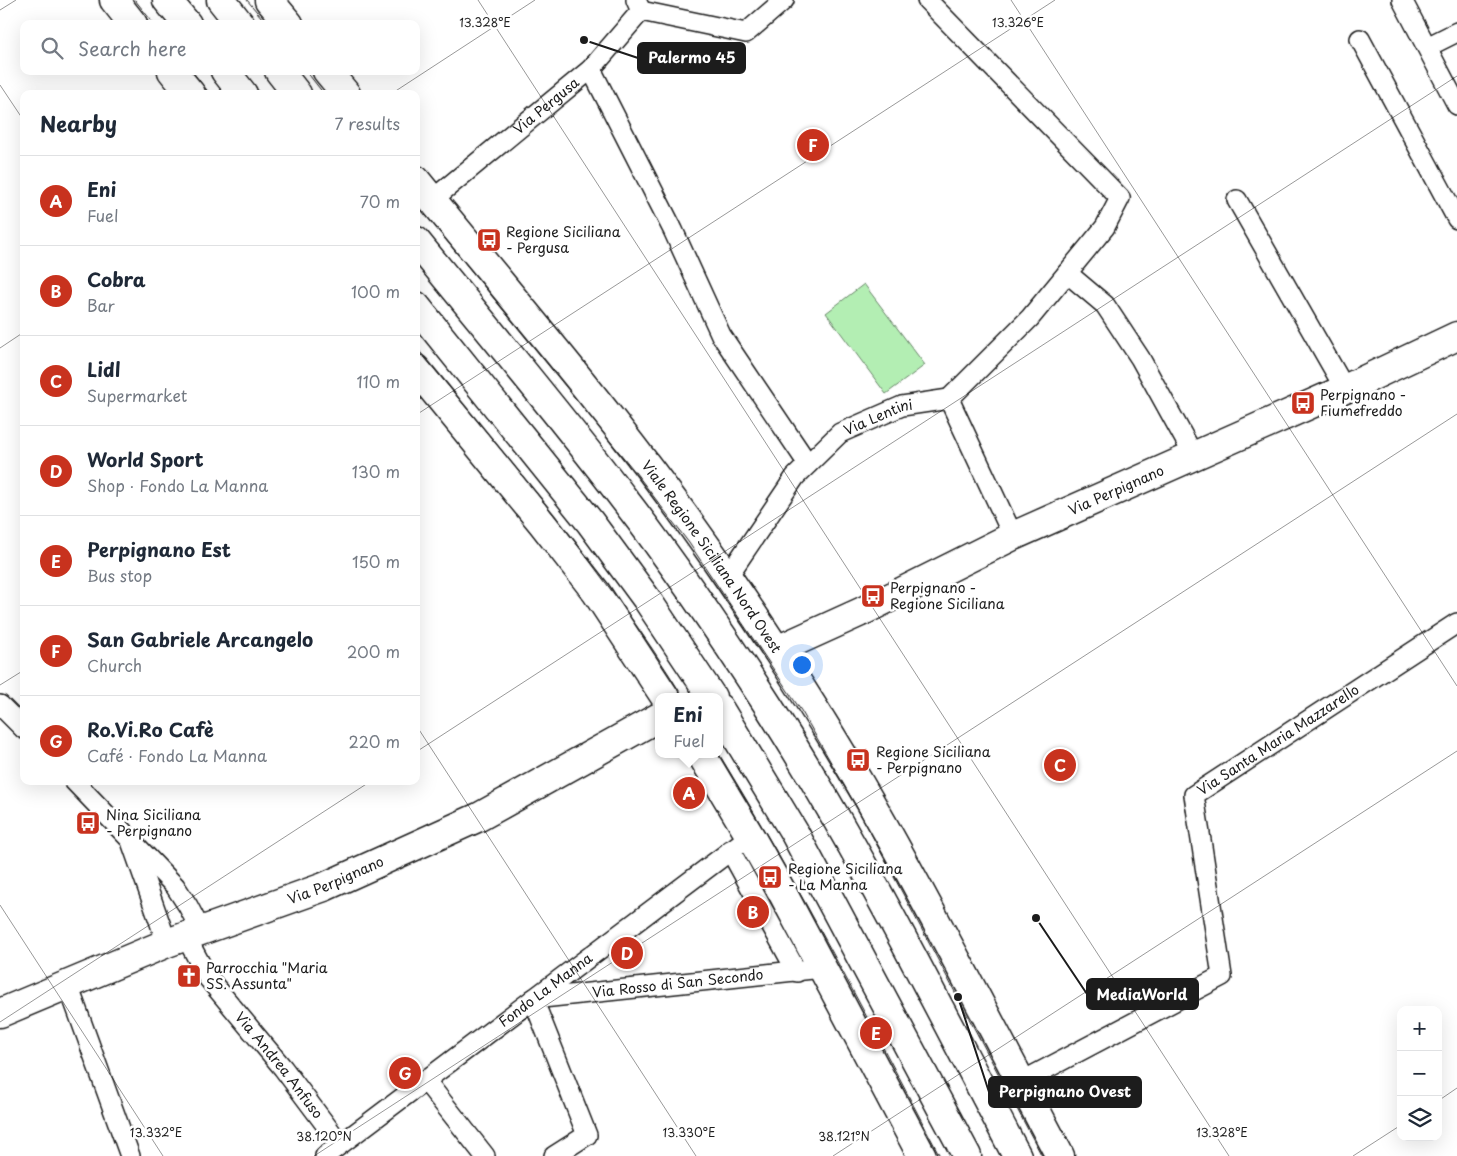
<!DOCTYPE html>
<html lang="en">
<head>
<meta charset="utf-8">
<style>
	body { margin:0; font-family:"Playpen Sans",sans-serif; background:#f6f6f7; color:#1f2937 }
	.controls { position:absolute; right:15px; bottom:15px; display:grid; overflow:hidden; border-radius:10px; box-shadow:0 5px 20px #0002 }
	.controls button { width:45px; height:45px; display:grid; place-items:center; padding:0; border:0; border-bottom:1px solid #e0e1e3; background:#fff; color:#1f2937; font:25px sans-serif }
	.you { position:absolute; left:801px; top:664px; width:18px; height:18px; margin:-12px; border:4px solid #fff; border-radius:50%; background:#1a73e8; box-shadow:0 0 0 8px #1a73e833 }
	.badge { display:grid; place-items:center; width:32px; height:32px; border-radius:50%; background:#c8321e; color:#fff; font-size:16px; font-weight:700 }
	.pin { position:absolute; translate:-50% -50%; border:2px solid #fff; box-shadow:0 1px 5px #0006 }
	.popup { position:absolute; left:655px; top:693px; width:68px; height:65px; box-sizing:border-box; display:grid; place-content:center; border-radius:10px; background:#fff; filter:drop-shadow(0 1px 4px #0005); font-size:16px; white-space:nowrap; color:#747a83 }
	.popup b { font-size:19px; color:#1f2937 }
	.popup::after { content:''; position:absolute; left:50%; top:100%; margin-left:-10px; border:10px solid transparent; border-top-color:#fff }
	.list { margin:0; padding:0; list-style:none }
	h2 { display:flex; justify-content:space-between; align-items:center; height:65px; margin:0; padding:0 20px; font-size:21px }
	h2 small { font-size:16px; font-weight:400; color:#747a83 }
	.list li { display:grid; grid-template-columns:32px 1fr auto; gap:15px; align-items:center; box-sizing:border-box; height:90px; padding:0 20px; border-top:1px solid #e0e1e3 }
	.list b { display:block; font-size:19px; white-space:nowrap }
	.list p { margin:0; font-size:16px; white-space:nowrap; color:#747a83 }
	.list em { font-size:16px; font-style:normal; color:#747a83 }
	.icon { flex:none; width:28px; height:28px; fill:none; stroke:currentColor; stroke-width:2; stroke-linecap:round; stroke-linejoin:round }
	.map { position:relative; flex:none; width:1457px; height:1156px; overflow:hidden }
	.search { position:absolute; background:#fff; box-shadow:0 5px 20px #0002; left:20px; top:20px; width:400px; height:55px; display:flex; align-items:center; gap:12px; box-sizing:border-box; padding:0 18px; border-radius:10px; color:#747a83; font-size:19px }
	.panel { position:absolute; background:#fff; box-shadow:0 5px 20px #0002; left:20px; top:90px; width:400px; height:695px; border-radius:10px }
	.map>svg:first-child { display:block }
</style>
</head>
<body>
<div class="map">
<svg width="1457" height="1156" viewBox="0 0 1457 1156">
	<rect width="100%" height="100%" fill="#fff"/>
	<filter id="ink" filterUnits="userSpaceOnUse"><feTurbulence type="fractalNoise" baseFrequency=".02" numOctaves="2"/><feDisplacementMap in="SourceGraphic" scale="10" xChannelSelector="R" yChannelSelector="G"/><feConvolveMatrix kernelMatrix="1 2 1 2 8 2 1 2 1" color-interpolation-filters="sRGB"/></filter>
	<g filter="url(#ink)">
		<path fill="#b3eeb3" stroke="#688568" d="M864,284L925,365L886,394L826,313Z"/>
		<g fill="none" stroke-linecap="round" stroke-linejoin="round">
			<defs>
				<g id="street">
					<path d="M927,0L1120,198L1105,227L1030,318L949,399"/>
					<path d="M1402,0L1457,105"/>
					<path d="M641,11L746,33L784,0"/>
					<path d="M1360,39L1457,219"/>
					<path d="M1427,47L1457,32"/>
					<path d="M591,69L673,230L721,335L808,464"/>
					<path id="s1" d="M432,200L591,69L641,11L636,0"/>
					<path d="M1237,200L1345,389"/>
					<path d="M1067,273L1105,305L1140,358L1194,456"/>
					<path id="s2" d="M728,576L795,477L840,433L902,406L949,399L1013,536"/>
					<path d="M0,705L24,729"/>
					<path d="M74,781L175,886L188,906L201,931"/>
					<path d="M132,844L167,943"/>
					<path d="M730,850L797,972"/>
					<path id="s3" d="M186,937L208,978L283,1068L340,1144"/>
					<path d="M68,985L130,1156"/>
					<path d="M425,1080L485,1156"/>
					<path id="s4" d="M1021,1082L1222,976L1194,795L1457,623"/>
					<path id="s5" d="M325,1156L750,836"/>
					<path id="s6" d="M554,1156L587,1135L533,999L822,968"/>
				</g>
				<g id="secondary">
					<path d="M114,0L133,24"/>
					<path d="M269,0L289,24"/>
					<path d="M172,71L191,94"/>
					<path d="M327,71L346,94"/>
					<path id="s7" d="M416,180C523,311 634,439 729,579C788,665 844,753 894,844C951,947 1005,1052 1060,1156"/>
					<path d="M416,369L542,523L596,592L665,697"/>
					<path id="s8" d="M777,650L863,611L1013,536L1345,389L1457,336"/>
					<path d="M701,754L750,836L782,892L922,1156"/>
					<path id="s9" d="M0,1013L167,943L324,887L479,817L659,717"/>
				</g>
				<g id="primary">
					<path d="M167,0L187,24"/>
					<path d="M221,0L240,24"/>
					<path d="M225,71L243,94"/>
					<path d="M279,71L297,94"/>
					<path d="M416,241C486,327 557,411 624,499C676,566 723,636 769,707C861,851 937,1005 1017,1156"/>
					<path d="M416,306L590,522L646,598L712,697"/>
					<path d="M719,708L794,832L967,1156"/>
				</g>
			</defs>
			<use href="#street" stroke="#1c1c1c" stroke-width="22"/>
			<use href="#secondary" stroke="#1c1c1c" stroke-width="31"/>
			<use href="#primary" stroke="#1c1c1c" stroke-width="31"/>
			<use href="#street" stroke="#fff" stroke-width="19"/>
			<use href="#secondary" stroke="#fff" stroke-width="28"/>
			<use href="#primary" stroke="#fff" stroke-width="28"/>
			<g stroke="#1c1c1c" stroke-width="1">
				<path d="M135,0L154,24"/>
				<path d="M247,0L267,24"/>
				<path d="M192,71L210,94"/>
				<path d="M306,71L324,94"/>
				<path d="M416,203L632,468L689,543L802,712L859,811L1042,1156"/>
				<path d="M416,347C509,460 607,572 683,697"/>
				<path d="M719,754C799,885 869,1021 940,1156"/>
			</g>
		</g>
	</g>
	<path fill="none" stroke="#1c1c1c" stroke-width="1" stroke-opacity="0.45" d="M478,0L1229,1156M1011,0L1457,686M0,10L16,0M0,85L24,121M391,94L535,0M0,348L24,332M416,415L1055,0M0,685L24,670M416,725L696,1156M416,752L1457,76M0,905L163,1156M0,1022L371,781M1438,1101L1457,1088M314,1156L1457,414M833,1156L1457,751M1353,1156L1401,1125"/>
	<defs>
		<symbol id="bus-square" viewBox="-11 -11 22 22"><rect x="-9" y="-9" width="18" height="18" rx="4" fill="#c8321e" stroke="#fff"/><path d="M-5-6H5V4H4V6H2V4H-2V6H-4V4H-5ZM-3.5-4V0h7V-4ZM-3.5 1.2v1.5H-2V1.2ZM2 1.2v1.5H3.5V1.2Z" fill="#fff"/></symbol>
		<symbol id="church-square" viewBox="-11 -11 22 22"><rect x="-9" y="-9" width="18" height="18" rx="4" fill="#c8321e" stroke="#fff"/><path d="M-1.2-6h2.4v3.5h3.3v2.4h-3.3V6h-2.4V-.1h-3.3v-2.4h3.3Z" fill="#fff"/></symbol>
	</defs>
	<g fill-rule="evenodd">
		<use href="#bus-square" x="475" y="226" width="28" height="28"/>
		<use href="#bus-square" x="1289" y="389" width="28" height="28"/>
		<use href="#bus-square" x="859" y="582" width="28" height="28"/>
		<use href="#bus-square" x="844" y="746" width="28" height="28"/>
		<use href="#bus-square" x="74" y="809" width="28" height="28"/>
		<use href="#bus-square" x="756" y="863" width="28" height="28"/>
		<use href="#church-square" x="175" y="962" width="28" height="28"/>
	</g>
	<g text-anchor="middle" stroke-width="5" stroke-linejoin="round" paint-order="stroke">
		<g font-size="14" fill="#1c1c1c" stroke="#fff">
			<text dy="5" stroke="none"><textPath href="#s1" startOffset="148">Via Pergusa</textPath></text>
			<text dy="5" stroke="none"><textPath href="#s2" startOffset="224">Via Lentini</textPath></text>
			<text dy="5" stroke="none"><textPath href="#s8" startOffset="375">Via Perpignano</textPath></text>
			<text dy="5" stroke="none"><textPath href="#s7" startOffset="479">Viale Regione Siciliana Nord Ovest</textPath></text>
			<text dy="5" stroke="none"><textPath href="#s4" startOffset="511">Via Santa Maria Mazzarello</textPath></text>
			<text dy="5" stroke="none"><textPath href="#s9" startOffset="361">Via Perpignano</textPath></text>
			<text dy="5" stroke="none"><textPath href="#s6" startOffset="331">Via Rosso di San Secondo</textPath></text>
			<text dy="5" stroke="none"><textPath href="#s5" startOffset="276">Fondo La Manna</textPath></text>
			<text dy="5" stroke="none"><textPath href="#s3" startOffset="159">Via Andrea Anfuso</textPath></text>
		</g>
		<g font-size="14" fill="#1c1c1c" stroke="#fff" text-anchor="start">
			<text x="506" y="237">Regione Siciliana<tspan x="506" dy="16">- Pergusa</tspan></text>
			<text x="1320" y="400">Perpignano -<tspan x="1320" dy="16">Fiumefreddo</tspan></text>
			<text x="890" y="593">Perpignano -<tspan x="890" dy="16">Regione Siciliana</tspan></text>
			<text x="876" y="757">Regione Siciliana<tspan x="876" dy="16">- Perpignano</tspan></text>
			<text x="106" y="820">Nina Siciliana<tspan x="106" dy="16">- Perpignano</tspan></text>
			<text x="788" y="874">Regione Siciliana<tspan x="788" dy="16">- La Manna</tspan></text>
			<text x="206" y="973">Parrocchia "Maria<tspan x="206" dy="16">SS. Assunta"</tspan></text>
		</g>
	</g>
	<g font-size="12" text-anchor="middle" fill="#1c1c1c" stroke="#fff" stroke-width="5" stroke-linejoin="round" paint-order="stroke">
		<text x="485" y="27">13.328°E</text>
		<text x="1018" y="27">13.326°E</text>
		<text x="156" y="1137">13.332°E</text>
		<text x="689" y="1137">13.330°E</text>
		<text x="1222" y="1137">13.328°E</text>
		<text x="324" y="1141">38.120°N</text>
		<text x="844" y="1141">38.121°N</text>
	</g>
	<path fill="none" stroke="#1c1c1c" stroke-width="2" d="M584 40L638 58M1036 918L1087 994M958 997L989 1092"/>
	<g fill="#1c1c1c" stroke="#fff" stroke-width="2">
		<circle cx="584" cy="40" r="5"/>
		<circle cx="1036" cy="918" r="5"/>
		<circle cx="958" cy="997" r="5"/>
	</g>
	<g fill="#1c1c1c" stroke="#1c1c1c" stroke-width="2">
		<rect x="638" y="43" width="107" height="30" rx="5"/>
		<rect x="1087" y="979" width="111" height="30" rx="5"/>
		<rect x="989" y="1077" width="152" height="30" rx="5"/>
	</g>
	<g font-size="15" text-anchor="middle" font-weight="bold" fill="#fff">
		<text x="692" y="63">Palermo 45</text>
		<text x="1142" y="1000">MediaWorld</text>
		<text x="1065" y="1097">Perpignano Ovest</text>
	</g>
</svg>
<div class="controls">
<button>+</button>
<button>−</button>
<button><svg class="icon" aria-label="layers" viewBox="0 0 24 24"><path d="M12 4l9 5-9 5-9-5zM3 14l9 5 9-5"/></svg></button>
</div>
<div class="you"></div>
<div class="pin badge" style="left:689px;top:793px">A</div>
<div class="popup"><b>Eni</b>Fuel</div>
<div class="pin badge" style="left:753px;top:912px">B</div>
<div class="pin badge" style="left:1060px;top:765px">C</div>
<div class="pin badge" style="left:627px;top:953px">D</div>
<div class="pin badge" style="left:876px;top:1033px">E</div>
<div class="pin badge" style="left:813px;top:145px">F</div>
<div class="pin badge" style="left:405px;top:1073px">G</div>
<div class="search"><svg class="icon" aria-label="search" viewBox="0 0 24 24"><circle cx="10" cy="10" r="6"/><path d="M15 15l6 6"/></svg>Search here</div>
<section class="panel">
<h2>Nearby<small>7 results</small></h2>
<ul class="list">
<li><span class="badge">A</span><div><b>Eni</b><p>Fuel</p></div><em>70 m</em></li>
<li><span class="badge">B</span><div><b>Cobra</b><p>Bar</p></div><em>100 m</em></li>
<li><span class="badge">C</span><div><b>Lidl</b><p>Supermarket</p></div><em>110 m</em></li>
<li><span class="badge">D</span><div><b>World Sport</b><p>Shop · Fondo La Manna</p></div><em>130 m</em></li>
<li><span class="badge">E</span><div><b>Perpignano Est</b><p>Bus stop</p></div><em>150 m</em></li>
<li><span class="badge">F</span><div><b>San Gabriele Arcangelo</b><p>Church</p></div><em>200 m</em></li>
<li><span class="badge">G</span><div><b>Ro.Vi.Ro Cafè</b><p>Café · Fondo La Manna</p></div><em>220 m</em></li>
</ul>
</section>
</div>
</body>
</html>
